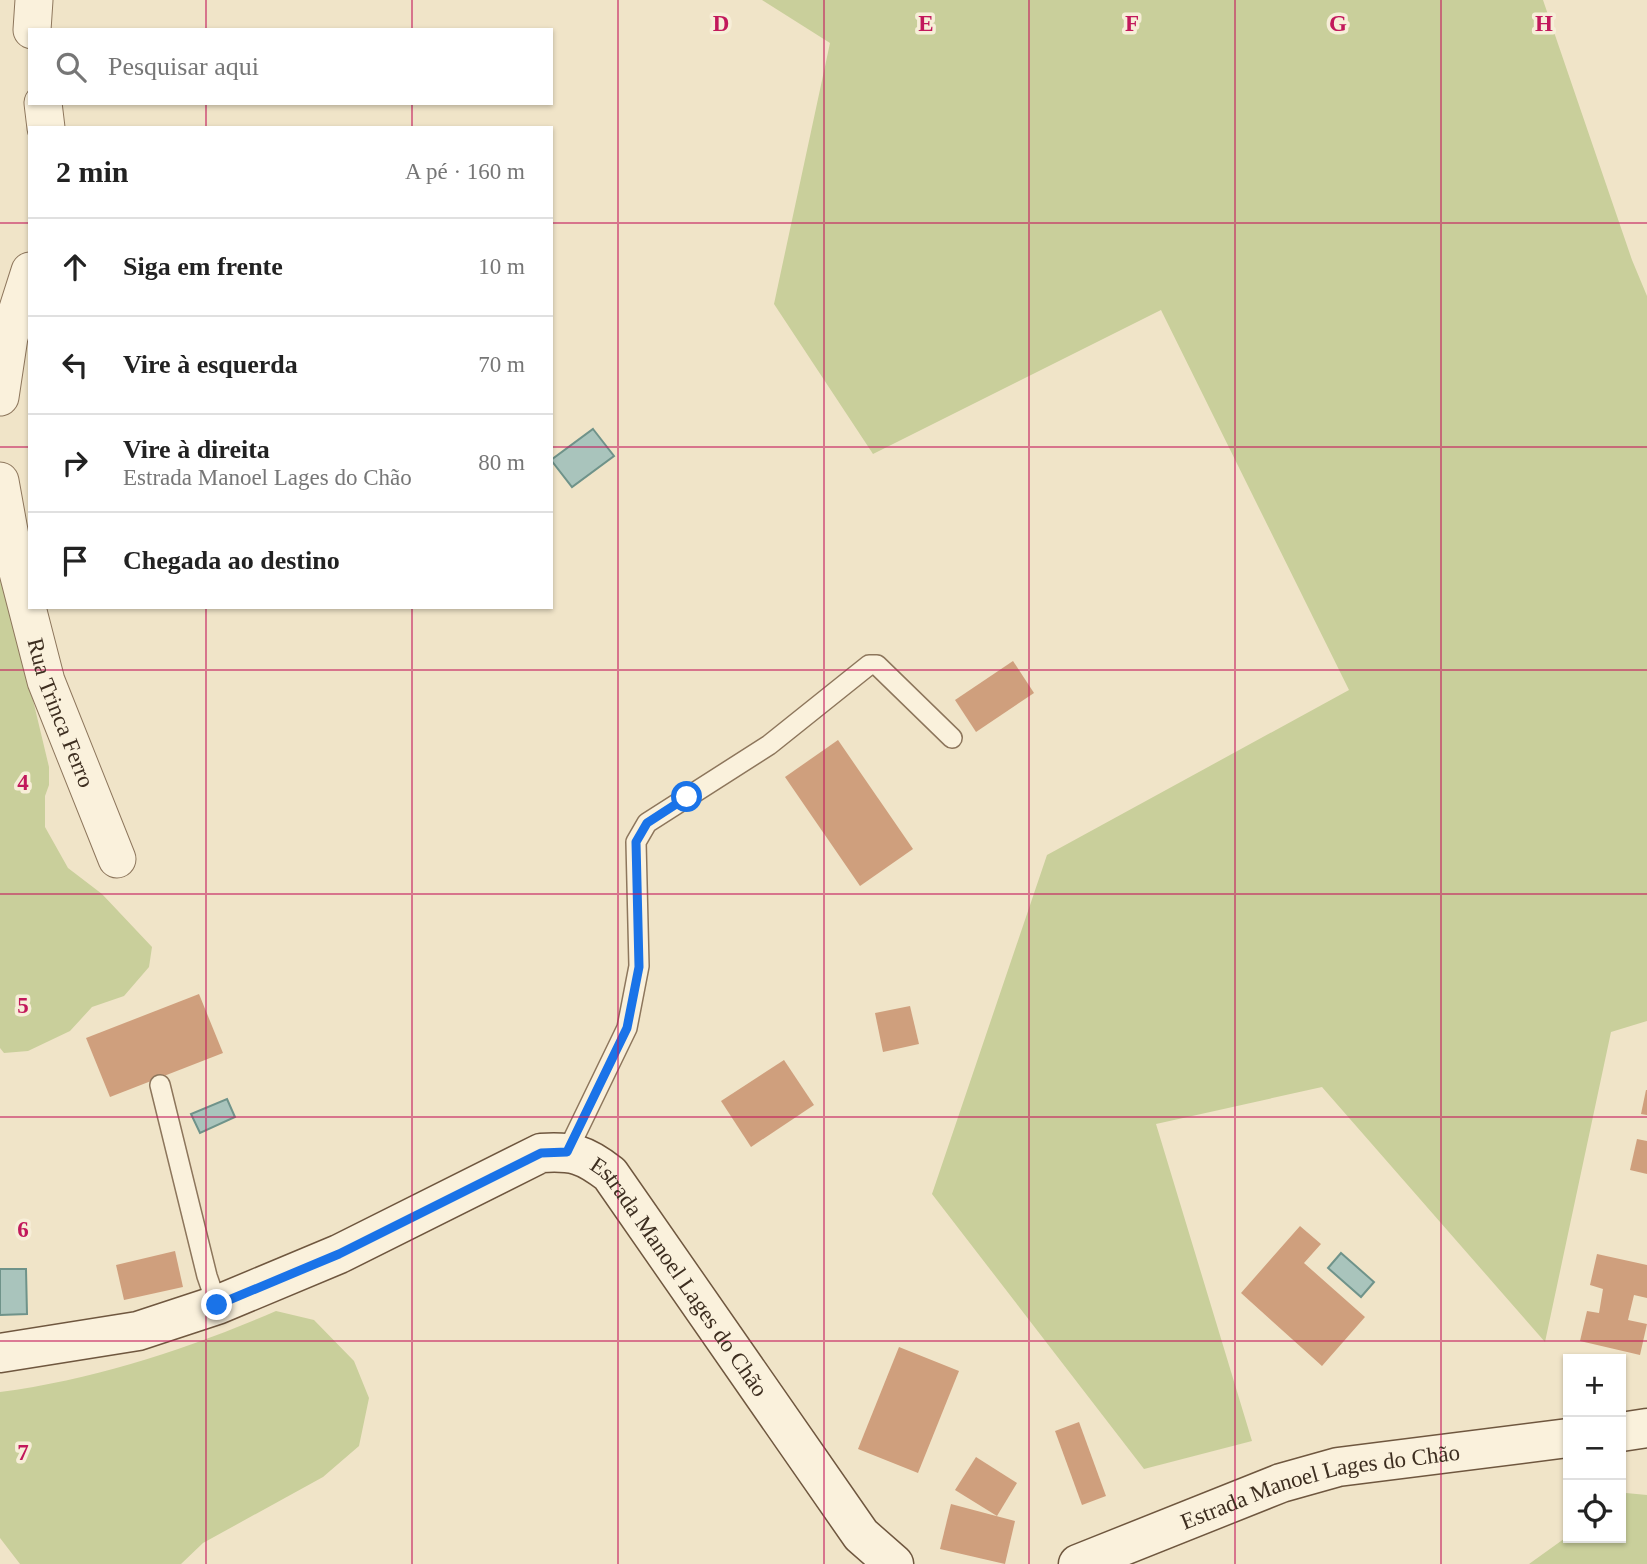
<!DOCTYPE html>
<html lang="pt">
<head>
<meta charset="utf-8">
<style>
	body { margin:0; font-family:"Times New Roman",serif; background:#f6f6f6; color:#222 }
	.controls { position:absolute; right:21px; bottom:21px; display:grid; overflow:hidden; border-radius:0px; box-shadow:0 2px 5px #0004 }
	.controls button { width:63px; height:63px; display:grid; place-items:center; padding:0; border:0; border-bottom:2px solid #e0e0e0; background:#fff; color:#222; font:35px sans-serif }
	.stop { position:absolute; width:21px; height:21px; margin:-16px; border:5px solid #1a73e8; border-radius:50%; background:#fff }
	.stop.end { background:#1a73e8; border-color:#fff; box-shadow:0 2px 7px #0008 }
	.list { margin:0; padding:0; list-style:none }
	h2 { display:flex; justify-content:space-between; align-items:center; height:91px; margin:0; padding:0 28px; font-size:30px }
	h2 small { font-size:23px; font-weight:400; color:#767676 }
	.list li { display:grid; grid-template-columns:46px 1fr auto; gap:21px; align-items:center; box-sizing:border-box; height:98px; padding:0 28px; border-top:2px solid #e0e0e0 }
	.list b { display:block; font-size:26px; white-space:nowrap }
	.list p { margin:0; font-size:23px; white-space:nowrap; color:#767676 }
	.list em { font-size:23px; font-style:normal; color:#767676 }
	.icon { flex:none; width:38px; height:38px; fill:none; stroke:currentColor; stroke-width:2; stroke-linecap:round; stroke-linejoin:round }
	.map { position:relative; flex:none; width:1647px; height:1564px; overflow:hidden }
	.search { position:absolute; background:#fff; box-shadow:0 2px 5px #0004; left:28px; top:28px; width:525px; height:77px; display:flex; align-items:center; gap:18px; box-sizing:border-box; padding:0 24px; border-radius:0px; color:#767676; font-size:26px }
	.panel { position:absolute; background:#fff; box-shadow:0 2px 5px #0004; left:28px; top:126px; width:525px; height:483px; border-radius:0px }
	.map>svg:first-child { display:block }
</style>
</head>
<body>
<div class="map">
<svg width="1647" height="1564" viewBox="0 0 1647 1564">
	<rect width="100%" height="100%" fill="#f0e4c8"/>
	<g fill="#c9cf9b">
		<path d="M762,0H1543L1632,260L1647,296V1021L1611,1032L1545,1342L1322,1087L1156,1124L1252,1441L1144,1469L932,1194L1047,855L1349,690L1161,310L873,454L774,304L830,43Z"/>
		<path d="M0,562L49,767V785L45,796V827L68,868L102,894L152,947L149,967L124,996L92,1007L70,1031L28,1051L4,1053L0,1048Z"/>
		<path d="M276,1311L314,1320L354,1361L369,1398L359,1446L323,1477L203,1543L181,1564H20L0,1538V1392C97,1379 187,1349 276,1311Z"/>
		<path d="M1626,1493L1647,1495V1564H1529L1568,1536V1538H1621V1498Z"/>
	</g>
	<g fill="#a9c4bc" stroke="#6f938a" stroke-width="2">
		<path d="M593,429L614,456L572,487L551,460Z"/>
		<path d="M227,1099L235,1117L200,1133L191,1114Z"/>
		<path d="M1341,1253L1374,1282L1361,1297L1328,1268Z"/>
		<path d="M0,1269H26L27,1314L0,1315Z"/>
	</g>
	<g fill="#cf9f7d">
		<path d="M1013,661L1034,693L976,732L955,700Z"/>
		<path d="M838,740L913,849L860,886L785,777Z"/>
		<path d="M199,994L223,1053L110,1097L86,1038Z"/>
		<path d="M910,1006L919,1044L883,1052L875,1013Z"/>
		<path d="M784,1060L814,1105L751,1147L721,1101Z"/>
		<path d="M1646,1090H1647V1115L1641,1114Z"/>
		<path d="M1637,1139L1647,1141V1174L1630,1170Z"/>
		<path d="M1300,1226L1321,1244L1304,1263L1365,1317L1322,1366L1241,1293Z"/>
		<path d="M175,1251L183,1287L124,1300L116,1265Z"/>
		<path d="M1597,1254L1647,1265V1298L1634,1295L1628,1320L1647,1324L1640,1355L1580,1341L1587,1311L1599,1313L1603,1289L1590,1285Z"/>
		<path d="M899,1347L959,1371L918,1473L858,1449Z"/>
		<path d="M1079,1422L1106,1496L1082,1505L1055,1431Z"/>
		<path d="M976,1457L1017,1483L997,1516L955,1490Z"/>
		<path d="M951,1504L1015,1521L1005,1564L940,1549Z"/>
	</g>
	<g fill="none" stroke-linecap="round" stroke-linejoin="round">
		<defs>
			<g id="lane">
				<path d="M160,1085L207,1276L217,1305"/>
				<path d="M567,1152L627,1028L639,966L636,842L647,823L769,745L869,665H877L952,738"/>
			</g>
			<g id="street">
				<path d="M32,30L34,0"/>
				<path d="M43,103L46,128"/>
				<path d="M0,397L9,337L30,271"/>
				<path id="s1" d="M0,481L13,553L46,681L117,859"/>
			</g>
			<g id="secondary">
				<path id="s2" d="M0,1353L138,1331L217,1305L339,1254L541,1153C573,1151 584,1154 610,1174L861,1535L894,1564"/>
				<path d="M1621,1432L1647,1428"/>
				<path id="s3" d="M1078,1564L1281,1483L1338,1467L1568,1438"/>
			</g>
		</defs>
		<use href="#lane" stroke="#8d765c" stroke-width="22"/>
		<use href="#street" stroke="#8d765c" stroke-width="39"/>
		<use href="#secondary" stroke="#6f573f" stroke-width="41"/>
		<use href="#lane" stroke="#faf1dc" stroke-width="19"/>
		<use href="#street" stroke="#faf1dc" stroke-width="37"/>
		<use href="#secondary" stroke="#faf1dc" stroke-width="38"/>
	</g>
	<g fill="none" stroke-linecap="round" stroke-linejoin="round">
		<path stroke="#1a73e8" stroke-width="9" d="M217,1305L339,1254L541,1153L567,1152L627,1028L639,967L636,842L647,823L687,797"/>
	</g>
	<path fill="none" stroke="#c2185b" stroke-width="2" stroke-opacity="0.55" d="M206,0V30M412,0V30M618,0V1564M824,0V1564M1029,0V1564M1235,0V1564M1441,0V1564M206,103V128M412,103V128M0,223H30M551,223H1647M0,447H30M551,447H1647M206,607V1564M412,607V1564M0,670H1647M0,894H1647M0,1117H1647M0,1341H1647"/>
	<g text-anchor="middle" stroke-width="7" stroke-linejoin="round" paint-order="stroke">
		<g font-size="23" fill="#3d2e20" stroke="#f7eed8">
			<text dy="8" stroke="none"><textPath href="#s1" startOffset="240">Rua Trinca Ferro</textPath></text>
			<text dy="8" stroke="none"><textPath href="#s2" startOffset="779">Estrada Manoel Lages do Chão</textPath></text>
			<text dy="8" stroke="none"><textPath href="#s3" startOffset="256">Estrada Manoel Lages do Chão</textPath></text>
		</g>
	</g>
	<g font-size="23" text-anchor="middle" font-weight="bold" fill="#c2185b" stroke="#f7eed8" stroke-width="7" stroke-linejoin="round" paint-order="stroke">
		<text x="721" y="31">D</text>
		<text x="926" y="31">E</text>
		<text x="1132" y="31">F</text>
		<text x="1338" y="31">G</text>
		<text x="1544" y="31">H</text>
		<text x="23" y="790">4</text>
		<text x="23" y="1013">5</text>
		<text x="23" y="1237">6</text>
		<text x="23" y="1460">7</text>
	</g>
</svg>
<div class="controls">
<button>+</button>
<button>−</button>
<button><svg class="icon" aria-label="locate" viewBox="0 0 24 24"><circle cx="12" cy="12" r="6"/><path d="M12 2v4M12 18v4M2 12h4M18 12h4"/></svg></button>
</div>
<div class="stop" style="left:687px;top:797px"></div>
<div class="stop end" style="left:217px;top:1305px"></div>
<div class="search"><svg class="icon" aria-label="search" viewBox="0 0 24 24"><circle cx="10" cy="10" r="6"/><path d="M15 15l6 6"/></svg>Pesquisar aqui</div>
<section class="panel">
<h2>2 min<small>A pé · 160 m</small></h2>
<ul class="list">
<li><svg class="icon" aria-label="ahead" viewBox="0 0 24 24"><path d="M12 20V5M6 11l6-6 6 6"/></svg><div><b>Siga em frente</b></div><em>10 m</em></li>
<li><svg class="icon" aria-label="left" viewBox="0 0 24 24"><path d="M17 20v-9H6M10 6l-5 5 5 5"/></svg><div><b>Vire à esquerda</b></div><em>70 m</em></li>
<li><svg class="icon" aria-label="right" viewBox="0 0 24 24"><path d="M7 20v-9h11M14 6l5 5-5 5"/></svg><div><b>Vire à direita</b><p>Estrada Manoel Lages do Chão</p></div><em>80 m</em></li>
<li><svg class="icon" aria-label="arrive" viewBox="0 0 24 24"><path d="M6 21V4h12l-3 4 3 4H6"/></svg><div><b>Chegada ao destino</b></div></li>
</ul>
</section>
</div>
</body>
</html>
